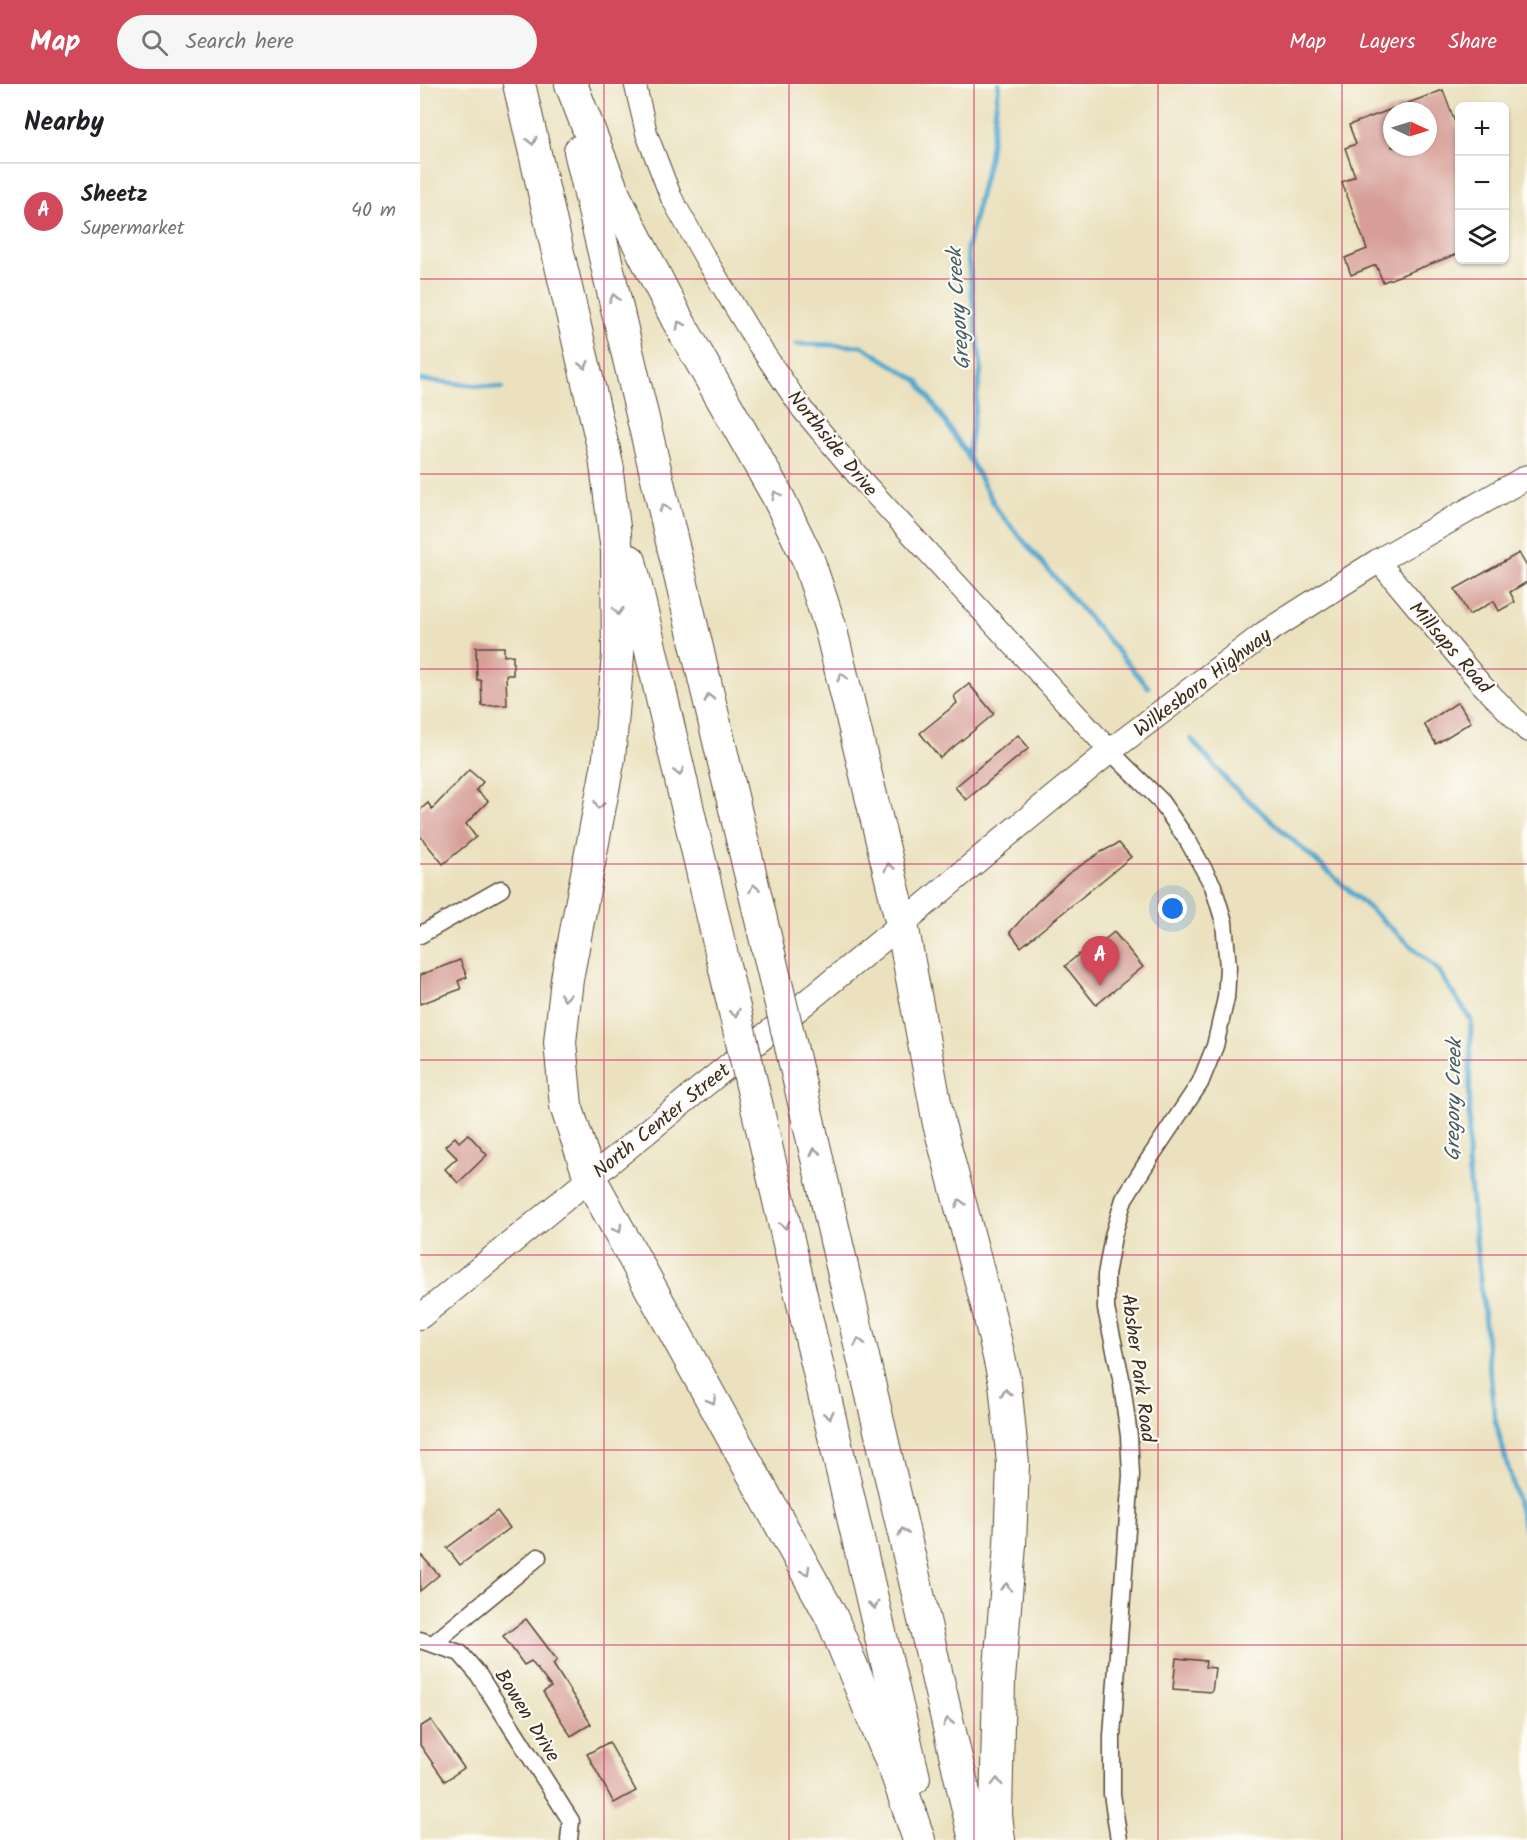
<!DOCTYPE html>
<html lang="en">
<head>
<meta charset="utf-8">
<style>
	body { margin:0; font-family:Kalam,sans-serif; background:#f6f6f6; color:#202124 }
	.controls { position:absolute; right:18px; top:18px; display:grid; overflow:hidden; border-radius:9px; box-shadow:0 2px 4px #0004 }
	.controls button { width:54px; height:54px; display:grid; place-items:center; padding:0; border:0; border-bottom:2px solid #e0e0e0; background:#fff; color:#202124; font:30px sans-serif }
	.compass { position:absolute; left:963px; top:18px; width:54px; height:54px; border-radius:50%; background:#fff; box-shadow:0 2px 4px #0004; rotate:94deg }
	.you { position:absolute; left:753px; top:825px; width:21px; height:21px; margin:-15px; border:4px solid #fff; border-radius:50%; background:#1a73e8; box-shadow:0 0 0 9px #1a73e833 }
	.badge { display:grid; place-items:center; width:39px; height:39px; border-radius:50%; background:#d1495b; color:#fff; font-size:20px; font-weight:700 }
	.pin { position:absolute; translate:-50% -50px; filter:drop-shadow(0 2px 3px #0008) }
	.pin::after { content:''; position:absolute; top:32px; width:21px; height:18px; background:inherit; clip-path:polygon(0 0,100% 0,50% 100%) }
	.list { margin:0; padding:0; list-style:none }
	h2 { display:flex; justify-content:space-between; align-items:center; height:78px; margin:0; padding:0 24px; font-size:26px }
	h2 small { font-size:20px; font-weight:400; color:#757577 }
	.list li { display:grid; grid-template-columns:39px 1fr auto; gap:18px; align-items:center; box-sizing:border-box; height:96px; padding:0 24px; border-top:2px solid #e0e0e0 }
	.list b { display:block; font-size:22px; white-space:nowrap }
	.list p { margin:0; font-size:20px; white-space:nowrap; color:#757577 }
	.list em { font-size:20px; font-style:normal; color:#757577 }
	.icon { flex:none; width:33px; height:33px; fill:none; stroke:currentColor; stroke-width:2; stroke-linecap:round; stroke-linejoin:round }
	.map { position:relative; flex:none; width:1107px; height:1756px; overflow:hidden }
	header { display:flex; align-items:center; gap:36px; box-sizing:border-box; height:84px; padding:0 30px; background:#d1495b; color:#fff }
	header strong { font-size:28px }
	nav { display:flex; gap:33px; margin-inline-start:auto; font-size:21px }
	.search { width:420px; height:54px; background:#f6f6f6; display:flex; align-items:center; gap:15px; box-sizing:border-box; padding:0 21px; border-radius:33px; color:#757577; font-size:22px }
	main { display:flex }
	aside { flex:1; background:#fff }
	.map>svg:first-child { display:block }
</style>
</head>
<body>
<header>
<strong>Map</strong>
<div class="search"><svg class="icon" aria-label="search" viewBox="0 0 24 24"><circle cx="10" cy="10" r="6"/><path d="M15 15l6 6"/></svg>Search here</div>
<nav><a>Map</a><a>Layers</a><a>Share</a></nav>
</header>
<main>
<aside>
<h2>Nearby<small></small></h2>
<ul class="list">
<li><span class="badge">A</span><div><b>Sheetz</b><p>Supermarket</p></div><em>40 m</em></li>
</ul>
</aside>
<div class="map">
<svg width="1107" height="1756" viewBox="0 0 1107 1756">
	<rect width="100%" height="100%" fill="#fdfcf7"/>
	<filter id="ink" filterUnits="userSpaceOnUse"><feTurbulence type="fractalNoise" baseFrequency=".0167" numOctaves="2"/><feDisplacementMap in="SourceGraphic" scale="12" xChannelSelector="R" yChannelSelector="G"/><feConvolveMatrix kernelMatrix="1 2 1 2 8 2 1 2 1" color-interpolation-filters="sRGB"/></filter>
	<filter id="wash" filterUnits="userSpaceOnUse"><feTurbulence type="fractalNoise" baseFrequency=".008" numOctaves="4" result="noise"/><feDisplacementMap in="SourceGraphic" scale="24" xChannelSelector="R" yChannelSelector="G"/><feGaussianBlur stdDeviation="1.35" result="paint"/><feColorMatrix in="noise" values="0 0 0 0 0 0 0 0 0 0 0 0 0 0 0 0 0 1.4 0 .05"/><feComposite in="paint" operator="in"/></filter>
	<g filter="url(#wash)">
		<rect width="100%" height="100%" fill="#ebe1be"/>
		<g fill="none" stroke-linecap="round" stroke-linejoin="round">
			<g stroke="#51a8ce" stroke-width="5">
				<path d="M579,0L569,74L547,165L561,284L548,372L578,427L728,603"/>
				<path d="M376,260L442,262L498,297L548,372"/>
				<path d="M0,296L82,304"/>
				<path d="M771,655L809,699L1017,885L1051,936L1048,1080L1075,1336L1107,1452"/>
			</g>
		</g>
		<g id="blocks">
			<g fill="#d69e96" fill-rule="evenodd">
				<path d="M1023,6L1040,52V169L963,198L956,181L931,191L925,174L947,165L922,98L935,92L925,64L936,60L929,41ZM972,27H1008V63H972Z"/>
				<path d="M1099,469L1107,483V498L1090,508L1095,518L1079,527L1074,517L1049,531L1035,505Z"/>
				<path d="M56,563H84V572L93,571V591H86L87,621L62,622L61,596H57Z"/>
				<path d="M549,600L574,630L520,674L500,649L537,619L534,612Z"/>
				<path d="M1038,618L1051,638L1016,660L1004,640Z"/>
				<path d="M598,651L609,664L546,716L535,703Z"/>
				<path d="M49,686L63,698L56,706L68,717L46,740L56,753L23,780L0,752V726L8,719L12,725Z"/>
				<path d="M699,759L711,773L601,863L590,848L617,818L648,790L681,768Z"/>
				<path d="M694,848L723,883L676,921L645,882L659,870L662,874Z"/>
				<path d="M40,876L47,893L38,897L41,905L0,920V891Z"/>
				<path d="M48,1050L67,1071L38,1099L25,1085L37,1074L25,1062L35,1053L39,1058Z"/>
				<path d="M77,1427L90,1444L40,1481L27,1464Z"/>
				<path d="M0,1470L19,1491L0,1507Z"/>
				<path d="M106,1535L137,1576L133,1580L171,1640L151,1652L123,1608L131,1603L111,1577L104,1581L83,1552Z"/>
				<path d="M756,1574L786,1577L785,1583L795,1584L792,1608L753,1605Z"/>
				<path d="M11,1636L44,1684L25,1697L0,1661V1643Z"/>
				<path d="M189,1658L216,1707L194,1719L167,1670Z"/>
			</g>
		</g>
	</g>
	<g filter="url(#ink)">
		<use href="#blocks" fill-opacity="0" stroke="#554536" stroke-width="1.5"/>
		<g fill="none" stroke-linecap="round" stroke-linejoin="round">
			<defs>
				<g id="minor">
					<path d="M690,667L739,715L768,757L793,802L804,838L808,883L806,914L795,962L780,999L731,1072L704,1115L693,1152L686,1191V1225L701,1294L709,1352L711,1391L692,1652V1710L699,1756"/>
					<path d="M0,851L81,805"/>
					<path d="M0,1556L40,1569L58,1590L151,1737L149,1756"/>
					<path d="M14,1559L118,1473"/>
				</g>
				<g id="tertiary">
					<path d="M215,0L227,51L251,113L284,172L333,253L382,325L438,392L690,667"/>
					<path d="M958,477L1061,600L1107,647"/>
				</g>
				<path id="secondary" d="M0,1233L482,840L584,754L690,667L845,549L958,477L1107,393"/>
				<g id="motorway">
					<path d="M99,0L188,385"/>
					<path d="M151,0L195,113L257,235L357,411L388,475L410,542L482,840L519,1040L567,1221L585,1299L593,1380L590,1461L579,1596L576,1731L579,1756"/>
					<path d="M160,67L347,861"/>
					<path d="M184,365L197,467L198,571L189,674L147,895L140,958L146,1022L170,1094L411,1532L477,1691L499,1756"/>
					<path d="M210,477L302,872"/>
					<path d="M377,988L555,1756"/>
					<path d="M337,1023L494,1694"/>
				</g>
			</defs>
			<use href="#minor" stroke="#554536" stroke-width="19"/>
			<use href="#tertiary" stroke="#554536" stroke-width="23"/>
			<use href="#secondary" stroke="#554536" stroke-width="26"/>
			<use href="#motorway" stroke="#554536" stroke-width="34"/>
			<use href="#minor" stroke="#fff" stroke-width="16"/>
			<use href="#tertiary" stroke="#fff" stroke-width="21"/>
			<use href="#secondary" stroke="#fff" stroke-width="24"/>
			<use href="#motorway" stroke="#fff" stroke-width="32"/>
			<defs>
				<g id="motorway-bridge">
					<path d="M347,861L377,988"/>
					<path d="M302,872L337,1023"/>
				</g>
			</defs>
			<use href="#motorway-bridge" stroke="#554536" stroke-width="34" stroke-linecap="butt"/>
			<use href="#motorway-bridge" stroke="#fff" stroke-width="32"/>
		</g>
		<defs><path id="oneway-chevron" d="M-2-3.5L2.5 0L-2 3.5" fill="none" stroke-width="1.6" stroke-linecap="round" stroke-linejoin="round" transform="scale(1.5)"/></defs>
		<g stroke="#a79f9a">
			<use href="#oneway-chevron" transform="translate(112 57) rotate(77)"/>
			<use href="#oneway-chevron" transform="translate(194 214) rotate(-103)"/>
			<use href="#oneway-chevron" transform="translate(260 241) rotate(-119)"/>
			<use href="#oneway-chevron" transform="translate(164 281) rotate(77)"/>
			<use href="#oneway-chevron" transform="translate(356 411) rotate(-118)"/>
			<use href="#oneway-chevron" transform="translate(244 424) rotate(-103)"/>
			<use href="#oneway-chevron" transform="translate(198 527) rotate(89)"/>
			<use href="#oneway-chevron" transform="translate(422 593) rotate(-104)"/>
			<use href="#oneway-chevron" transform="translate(289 614) rotate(-103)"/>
			<use href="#oneway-chevron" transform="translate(259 688) rotate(77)"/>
			<use href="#oneway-chevron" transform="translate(179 721) rotate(101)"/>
			<use href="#oneway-chevron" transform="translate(469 783) rotate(-104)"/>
			<use href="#oneway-chevron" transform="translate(334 804) rotate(-103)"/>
			<use href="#oneway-chevron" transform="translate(145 913) rotate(96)"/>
			<use href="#oneway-chevron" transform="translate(315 929) rotate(77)"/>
			<use href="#oneway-chevron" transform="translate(395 1068) rotate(-103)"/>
			<use href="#oneway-chevron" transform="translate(540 1119) rotate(-105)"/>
			<use href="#oneway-chevron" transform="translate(365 1141) rotate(77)"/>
			<use href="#oneway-chevron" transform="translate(198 1145) rotate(61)"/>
			<use href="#oneway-chevron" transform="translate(439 1258) rotate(-103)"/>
			<use href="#oneway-chevron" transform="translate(586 1309) rotate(-96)"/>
			<use href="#oneway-chevron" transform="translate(292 1316) rotate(61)"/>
			<use href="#oneway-chevron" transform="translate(409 1331) rotate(77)"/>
			<use href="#oneway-chevron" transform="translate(483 1448) rotate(-103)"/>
			<use href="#oneway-chevron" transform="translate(386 1487) rotate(61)"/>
			<use href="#oneway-chevron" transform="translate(586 1503) rotate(-85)"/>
			<use href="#oneway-chevron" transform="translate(454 1521) rotate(77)"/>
			<use href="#oneway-chevron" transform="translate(528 1638) rotate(-103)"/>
			<use href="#oneway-chevron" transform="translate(577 1698) rotate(-89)"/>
		</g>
	</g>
	<path fill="none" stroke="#c2185b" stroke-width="1.5" stroke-opacity="0.55" d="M184,0V1756M369,0V1756M554,0V1756M738,0V1756M922,0V1756M0,195H1107M0,390H1107M0,585H1107M0,780H1107M0,976H1107M0,1171H1107M0,1366H1107M0,1561H1107"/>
	<g text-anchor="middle" stroke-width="4.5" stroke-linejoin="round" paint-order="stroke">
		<g font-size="20" fill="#3b2a1e" stroke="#fdfcf7">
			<text transform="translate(413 359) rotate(51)" y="7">Northside Drive</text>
			<text transform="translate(1031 563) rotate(49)" y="7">Millsaps Road</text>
			<text transform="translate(782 598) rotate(-37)" y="7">Wilkesboro Highway</text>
			<text transform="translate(241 1036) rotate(-39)" y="7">North Center Street</text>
			<text transform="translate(719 1284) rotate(82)" y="7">Absher Park Road</text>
			<text transform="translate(108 1631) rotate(58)" y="7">Bowen Drive</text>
		</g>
		<g font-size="21" font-style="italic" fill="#445c64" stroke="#fdfcf7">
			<text transform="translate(538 225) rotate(-94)" y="7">Gregory Creek</text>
			<text transform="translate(1033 1016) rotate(-89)" y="7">Gregory Creek</text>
		</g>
	</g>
</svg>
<div class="controls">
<button>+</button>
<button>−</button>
<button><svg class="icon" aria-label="layers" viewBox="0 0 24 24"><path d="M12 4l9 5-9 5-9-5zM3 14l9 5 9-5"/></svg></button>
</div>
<svg class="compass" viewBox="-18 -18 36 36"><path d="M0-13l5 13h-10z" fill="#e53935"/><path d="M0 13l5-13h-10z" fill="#757577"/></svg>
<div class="you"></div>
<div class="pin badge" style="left:680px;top:902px">A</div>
</div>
</main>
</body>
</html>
